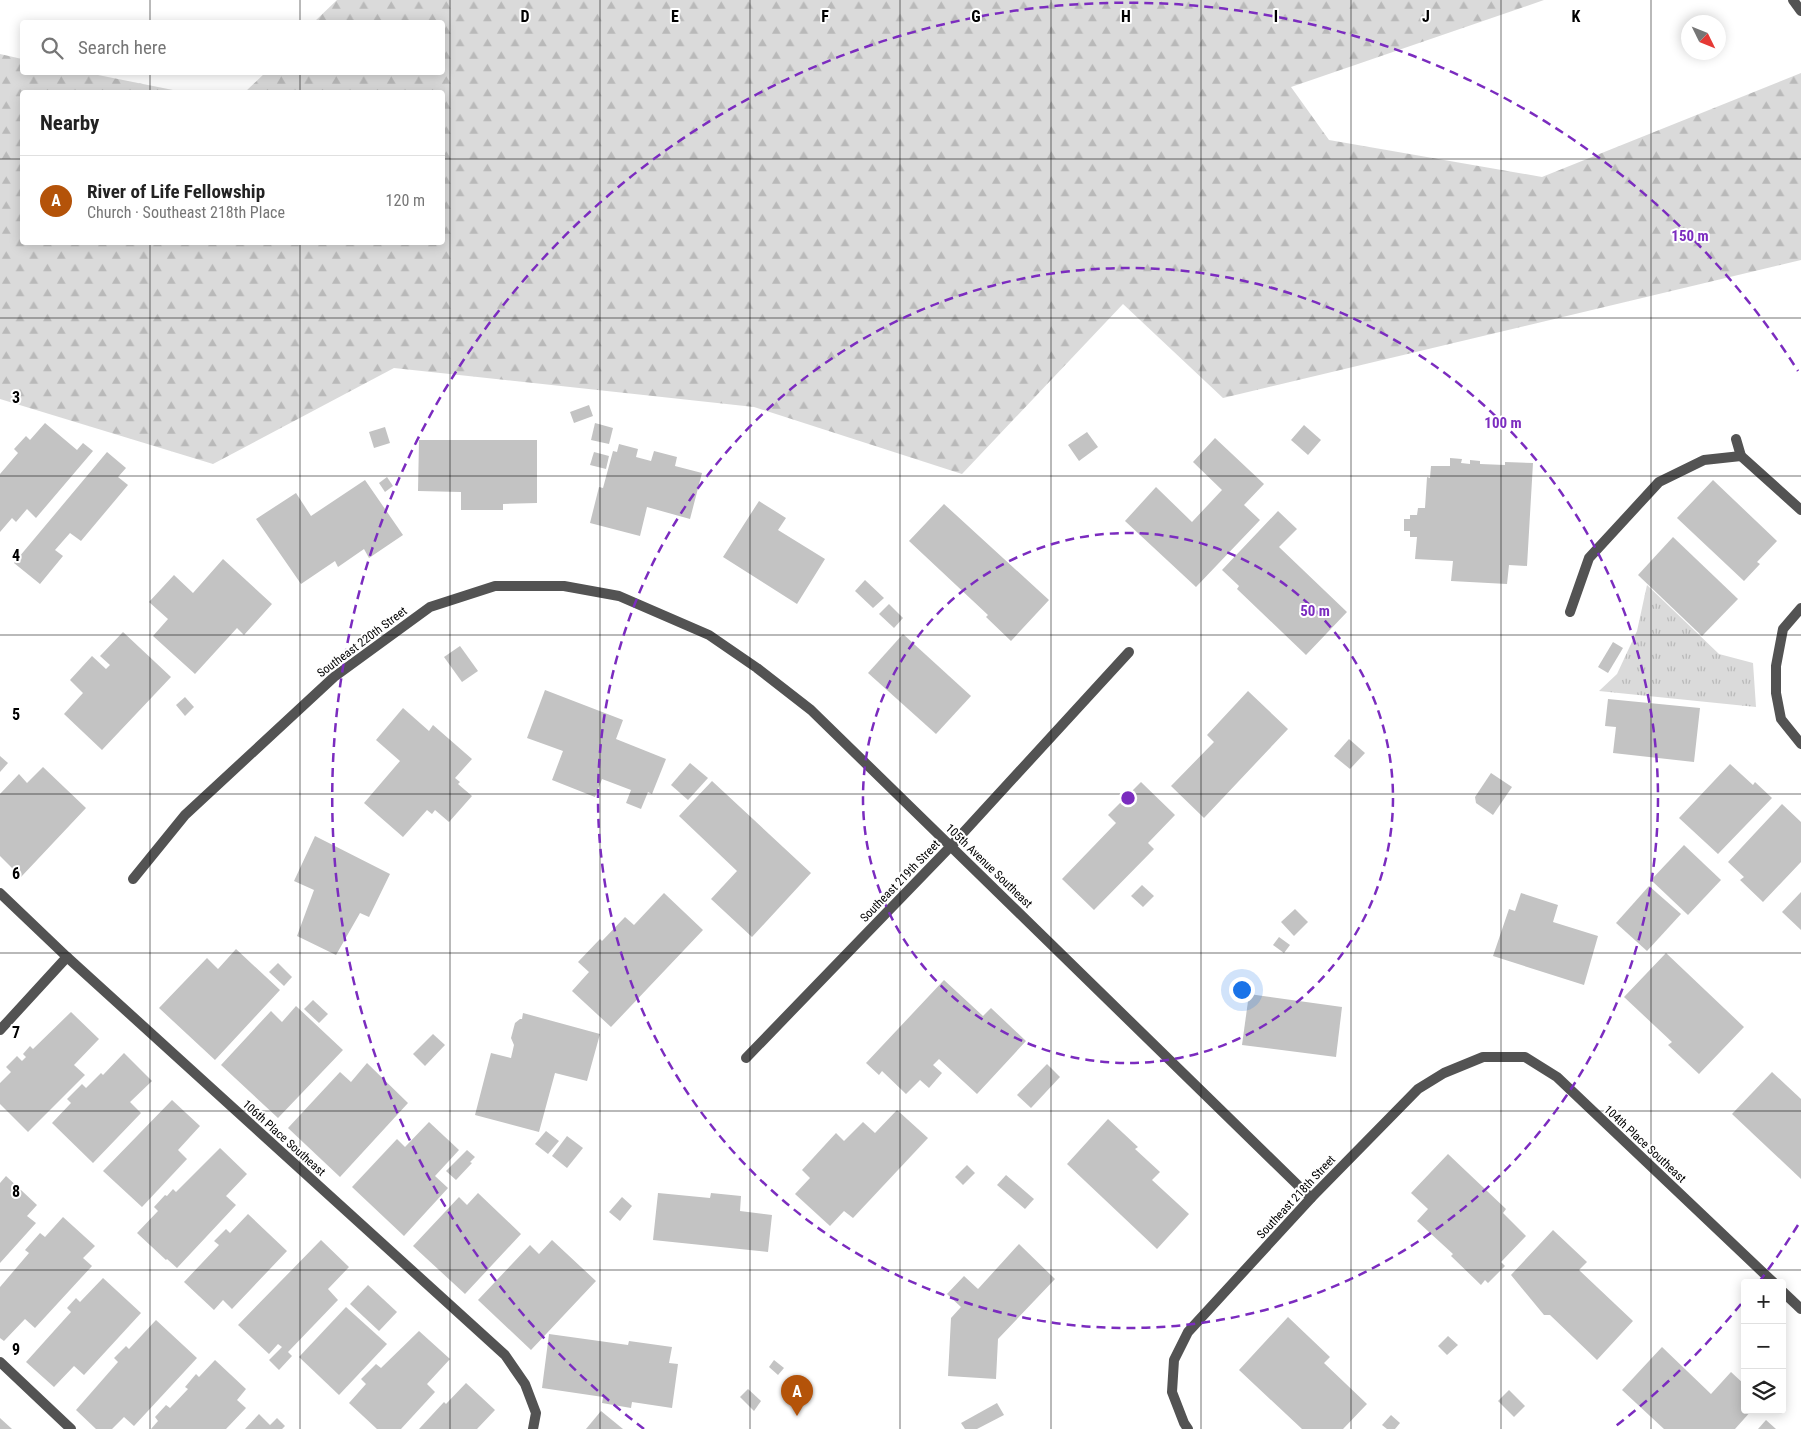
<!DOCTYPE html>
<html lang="en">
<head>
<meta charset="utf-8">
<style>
	body { margin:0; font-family:"Roboto Condensed",sans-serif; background:#f2f2f2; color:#222 }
	.controls { position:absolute; right:15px; bottom:15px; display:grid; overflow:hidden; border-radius:5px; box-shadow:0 2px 12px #0003 }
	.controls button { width:45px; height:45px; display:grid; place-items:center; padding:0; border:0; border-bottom:1px solid #e0e0e0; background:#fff; color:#222; font:25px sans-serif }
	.compass { position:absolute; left:1681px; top:15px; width:45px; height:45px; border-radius:50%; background:#fff; box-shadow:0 2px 12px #0003; rotate:133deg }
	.you { position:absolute; left:1241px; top:989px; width:18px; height:18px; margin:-12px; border:4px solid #fff; border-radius:50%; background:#1a73e8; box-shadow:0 0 0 8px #1a73e833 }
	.badge { display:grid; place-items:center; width:32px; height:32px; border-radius:50%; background:#b45309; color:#fff; font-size:16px; font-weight:700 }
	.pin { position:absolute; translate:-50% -41px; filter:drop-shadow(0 1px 2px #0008) }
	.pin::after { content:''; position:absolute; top:26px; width:18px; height:15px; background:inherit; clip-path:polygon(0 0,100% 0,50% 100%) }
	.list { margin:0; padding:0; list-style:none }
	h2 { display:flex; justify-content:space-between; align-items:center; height:65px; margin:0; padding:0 20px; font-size:21px }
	h2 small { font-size:16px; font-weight:400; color:#767676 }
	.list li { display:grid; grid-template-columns:32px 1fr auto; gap:15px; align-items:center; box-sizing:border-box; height:90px; padding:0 20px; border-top:1px solid #e0e0e0 }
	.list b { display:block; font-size:19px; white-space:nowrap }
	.list p { margin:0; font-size:16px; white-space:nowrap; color:#767676 }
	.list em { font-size:16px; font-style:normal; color:#767676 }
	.icon { flex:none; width:28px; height:28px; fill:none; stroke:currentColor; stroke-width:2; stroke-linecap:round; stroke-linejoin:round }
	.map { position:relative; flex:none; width:1801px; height:1429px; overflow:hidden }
	.search { position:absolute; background:#fff; box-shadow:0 2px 12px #0003; left:20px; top:20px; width:425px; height:55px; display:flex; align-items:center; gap:12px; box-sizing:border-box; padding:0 18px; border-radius:5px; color:#767676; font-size:19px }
	.panel { position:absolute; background:#fff; box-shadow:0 2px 12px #0003; left:20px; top:90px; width:425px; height:155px; border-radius:5px }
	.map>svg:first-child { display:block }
</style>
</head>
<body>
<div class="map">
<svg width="1801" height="1429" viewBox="0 0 1801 1429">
	<defs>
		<pattern id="forest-firs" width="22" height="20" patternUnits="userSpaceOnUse" patternTransform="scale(1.25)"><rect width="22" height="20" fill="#dadada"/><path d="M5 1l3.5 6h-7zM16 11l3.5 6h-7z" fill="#b9b9b9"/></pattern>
		<pattern id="park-tufts" width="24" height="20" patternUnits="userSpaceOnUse" patternTransform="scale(1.25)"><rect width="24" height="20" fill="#dadada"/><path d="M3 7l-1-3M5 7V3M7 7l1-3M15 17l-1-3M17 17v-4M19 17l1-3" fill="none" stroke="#b9b9b9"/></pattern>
	</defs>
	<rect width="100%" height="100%" fill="#fff"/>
	<path fill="url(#forest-firs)" d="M337,0H1544L1291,87L1329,140L1542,177L1801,73V260L1223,398L1123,304L962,474L754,407L394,368L213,464L0,399V54L22,59V72L88,73L183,92H22V242H442V92H245L265,73L442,72V22H314Z"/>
	<path fill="url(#park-tufts)" d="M1647,585L1719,654L1753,663L1756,707L1599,691L1617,674L1637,631Z"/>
	<g fill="#c3c3c3">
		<path d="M589,405L593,416L574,423L570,412Z"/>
		<path d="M45,423L77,450L83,443L93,451L36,518L27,509L16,522L12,518L0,532V474L18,453L14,449L26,436L30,440Z"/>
		<path d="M595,423L613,428L609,444L591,440Z"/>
		<path d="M1304,425L1321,440L1308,455L1291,440Z"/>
		<path d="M385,427L390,443L374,448L369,432Z"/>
		<path d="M1087,432L1098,447L1079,461L1068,445Z"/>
		<path d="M1215,438L1264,484L1244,505L1260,520L1196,587L1125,521L1156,487L1192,522L1222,490L1193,462Z"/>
		<path d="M419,440H537V503L503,504V510H461V492L418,491Z"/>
		<path d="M619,444L638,449L636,457L651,461L654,451L677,457L675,466L702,473L690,519L647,507L640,536L590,523L599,487L603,488L613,451L617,452Z"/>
		<path d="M107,452L126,468L118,477L128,485L81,541L70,533L55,550L63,556L40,584L14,563Z"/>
		<path d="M594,452L609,456L606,469L590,465Z"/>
		<path d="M1450,458L1462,459L1461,463L1470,464V460L1480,461V464L1505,465V462L1533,463L1527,566L1509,565L1507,584L1451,581L1453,561L1415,559L1417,537H1410V531H1404V519H1410V515H1417L1418,508H1425L1427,477L1430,478L1431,466H1450Z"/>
		<path d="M387,477L393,486L385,492L379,483Z"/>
		<path d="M365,480L403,535L369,558L364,549L338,567L335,561L301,584L256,519L296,493L311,516Z"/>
		<path d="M1713,480L1777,541L1757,562L1760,564L1744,581L1677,518Z"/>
		<path d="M759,501L786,518L778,530L825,559L797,604L723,557Z"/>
		<path d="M944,504L1049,600L1011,641L986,617L988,615L909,541Z"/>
		<path d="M1278,511L1297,529L1279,547L1347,612L1306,655L1237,589L1239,586L1222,570Z"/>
		<path d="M1673,537L1738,599L1702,636L1638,575Z"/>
		<path d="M223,559L272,604L244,635L237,628L195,674L153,636L168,619L149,602L174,575L193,593Z"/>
		<path d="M865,580L884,598L873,608L855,591Z"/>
		<path d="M889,604L903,618L894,628L879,614Z"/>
		<path d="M123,632L171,677L102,750L64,714L83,693L70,680L92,656L106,669L110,665L100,656Z"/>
		<path d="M903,634L971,696L936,734L868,673Z"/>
		<path d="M1613,642L1623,648L1608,673L1598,667Z"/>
		<path d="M460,646L478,671L462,682L444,657Z"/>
		<path d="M545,690L623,720L616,739L666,759L652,794L648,792L641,809L626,803L631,790L602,779L595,797L552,780L563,751L527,738Z"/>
		<path d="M1248,691L1288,729L1204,818L1171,786L1214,742L1207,735Z"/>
		<path d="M185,697L194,707L185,716L176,705Z"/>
		<path d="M1608,699L1700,708L1694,762L1613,753L1616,727L1605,726Z"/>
		<path d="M403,708L429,731L433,725L472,759L455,778L460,782L458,784L472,796L449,822L435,810L432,814L427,810L403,837L364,803L400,761L376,740Z"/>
		<path d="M1349,739L1365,753L1350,769L1334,756Z"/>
		<path d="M0,756L8,763L0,772Z"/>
		<path d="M690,763L708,778L688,800L671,785Z"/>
		<path d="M1730,764L1753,785L1755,782L1772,798L1718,854L1679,818Z"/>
		<path d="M43,767L86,808L21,877L0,856V794L19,774L27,783Z"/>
		<path d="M1491,773L1512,787L1493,815L1476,803L1475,797Z"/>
		<path d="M712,781L811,873L752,937L711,899L737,871L679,816Z"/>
		<path d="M1141,782L1175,815L1148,843L1154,849L1094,910L1062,879L1116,823L1108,815Z"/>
		<path d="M1782,804L1801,822V862L1763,902L1740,880L1744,877L1728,862Z"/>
		<path d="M315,836L390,874L369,917L360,913L336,955L297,936L314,890L294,881Z"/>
		<path d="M1684,845L1721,880L1688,915L1651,880Z"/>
		<path d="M1142,885L1154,896L1143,907L1131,896Z"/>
		<path d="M1649,886L1681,914L1647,951L1616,923Z"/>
		<path d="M1801,892V930L1782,912Z"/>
		<path d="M664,893L703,930L611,1027L572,991L589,972L578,962L600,939L602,941L625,917L634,925Z"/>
		<path d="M1521,893L1558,905L1553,922L1598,936L1584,985L1493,956L1509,909L1515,911Z"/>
		<path d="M1295,909L1308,922L1294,936L1281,922Z"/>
		<path d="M1279,937L1290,945L1284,953L1273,945Z"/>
		<path d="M236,949L280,990L215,1060L159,1008L207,958L218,969Z"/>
		<path d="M1666,953L1744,1027L1699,1074L1668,1045L1672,1042L1624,997Z"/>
		<path d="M278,963L292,977L284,986L269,972Z"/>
		<path d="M944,980L983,1016L991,1008L1026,1041L977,1094L939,1059L933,1065L942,1073L929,1088L920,1080L906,1094L882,1071L879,1075L866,1063Z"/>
		<path d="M1249,994L1342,1007L1336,1057L1242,1045Z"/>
		<path d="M313,1000L328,1014L319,1023L304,1009Z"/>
		<path d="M296,1006L343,1050L278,1118L221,1065L271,1011L282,1022Z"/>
		<path d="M71,1012L99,1039L74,1065L85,1075L28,1132L0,1104V1083L11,1072L6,1067L17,1056L22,1061L26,1057L23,1054L30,1046L33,1049Z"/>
		<path d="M523,1013L600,1034L587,1081L555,1073L539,1132L475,1115L491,1053L511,1058L514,1045L511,1038L515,1023L520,1019H522Z"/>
		<path d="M433,1034L445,1045L425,1066L413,1054Z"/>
		<path d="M124,1053L152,1081L130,1102L141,1113L93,1163L52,1123L71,1103L67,1099L82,1084L86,1088L101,1073L103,1075Z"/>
		<path d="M367,1063L408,1103L340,1177L288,1128L340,1072L351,1082Z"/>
		<path d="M1047,1064L1060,1077L1031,1108L1017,1095Z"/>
		<path d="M1772,1072L1801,1099V1179L1732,1114Z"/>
		<path d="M172,1100L200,1126L178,1150L187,1159L142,1207L103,1171Z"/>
		<path d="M897,1110L928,1138L853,1218L844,1211L830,1226L795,1194L810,1178L802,1170L836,1133L844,1141L863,1122L875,1133Z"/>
		<path d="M1108,1119L1138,1147L1135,1149L1160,1172L1152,1180L1189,1214L1157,1249L1067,1164Z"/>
		<path d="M429,1122L459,1150L435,1176L448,1188L404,1236L352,1187L397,1139L405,1147Z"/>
		<path d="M546,1131L559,1141L548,1154L535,1144Z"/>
		<path d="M567,1136L583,1148L567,1168L552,1156Z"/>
		<path d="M220,1148L247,1174L226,1196L236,1205L177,1268L167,1259L166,1260L137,1233L158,1211L154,1207L165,1195L167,1196L173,1189L176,1192Z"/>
		<path d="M467,1150L475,1157L470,1162L472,1163L456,1180L446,1171Z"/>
		<path d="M1448,1154L1506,1209L1503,1213L1526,1236L1501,1262L1505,1266L1488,1283L1485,1280L1481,1285L1451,1256L1453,1254L1417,1221L1428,1209L1411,1193Z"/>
		<path d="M967,1165L975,1173L963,1185L955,1177Z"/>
		<path d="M1006,1175L1034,1199L1025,1209L997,1185Z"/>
		<path d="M6,1176L37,1205L27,1216L36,1223L0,1263V1183Z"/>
		<path d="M478,1193L521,1234L465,1294L413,1246L459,1197L467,1205Z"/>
		<path d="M658,1193L710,1198L711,1193L741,1196L740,1211L772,1215L768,1252L653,1240Z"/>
		<path d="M622,1197L632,1206L620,1221L609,1212Z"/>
		<path d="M248,1214L287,1251L232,1309L223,1300L214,1310L184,1282L219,1245L214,1241L226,1229L230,1233Z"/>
		<path d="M63,1217L95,1246L83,1258L92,1266L35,1328L25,1319L4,1341L0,1338V1287L29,1253L25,1250L40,1233L45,1237Z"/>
		<path d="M1553,1230L1587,1262L1579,1270L1633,1321L1597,1360L1550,1315H1544L1511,1275Z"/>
		<path d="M321,1240L349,1267L328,1289L338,1300L288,1352L292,1356L279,1370L269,1360L282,1347L278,1344L269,1354L238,1325Z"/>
		<path d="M552,1240L596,1281L531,1350L478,1300L530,1245L539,1254Z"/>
		<path d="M1019,1244L1055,1279L998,1339L996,1379L948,1376L951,1318L961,1307L947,1294L964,1276L978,1289Z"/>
		<path d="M103,1278L141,1313L84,1375L74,1366L54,1387L26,1362L71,1312L67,1308L76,1298L80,1302Z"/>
		<path d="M368,1285L397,1312L379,1331L350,1304Z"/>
		<path d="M346,1307L387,1344L339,1395L299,1357Z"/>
		<path d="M1288,1317L1330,1357L1324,1363L1367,1404L1343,1429H1302L1239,1370Z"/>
		<path d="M156,1320L197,1358L134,1426L124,1417L112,1429H96L76,1410L118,1362L114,1358L126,1346L129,1349Z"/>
		<path d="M419,1331L450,1359L427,1384L435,1392L401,1429H377L349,1403L366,1384L361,1379L376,1364L381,1368Z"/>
		<path d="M549,1334L628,1345L629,1341L672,1347L669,1363L678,1364L672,1408L632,1402L631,1408L602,1403L603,1397L542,1388Z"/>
		<path d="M1448,1336L1458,1345L1447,1355L1438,1346Z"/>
		<path d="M1662,1347L1711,1394L1731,1372L1745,1385V1410H1752L1735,1429H1664L1622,1390Z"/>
		<path d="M215,1360L246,1389L237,1400L246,1408L226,1429H151L158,1421L155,1417L166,1405L170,1408L188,1389L185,1387L196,1374L199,1377Z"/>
		<path d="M774,1360L784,1368L778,1375L769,1367Z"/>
		<path d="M466,1383L495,1410L477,1429H419L444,1402L446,1404Z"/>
		<path d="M748,1389L761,1401L754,1411L740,1397Z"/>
		<path d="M1509,1390L1525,1406L1514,1417L1498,1401Z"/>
		<path d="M997,1403L1004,1415L977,1429H965L961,1423Z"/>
		<path d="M601,1411L623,1429H586Z"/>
		<path d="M259,1414L270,1425L277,1418L285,1426L282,1429H245Z"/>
		<path d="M1391,1415L1400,1423L1395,1429H1387L1382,1425Z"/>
		<path d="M0,1418L12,1429H0Z"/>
		<path d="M1766,1420L1776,1429H1758Z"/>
	</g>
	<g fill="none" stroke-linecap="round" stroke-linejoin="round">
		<g stroke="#535353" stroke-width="10">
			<path d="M1736,439L1741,456L1801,510"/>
			<path d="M1570,612L1589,558L1659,482L1704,460L1741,456"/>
		</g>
		<g stroke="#535353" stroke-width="10">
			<path d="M1793,0L1801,11"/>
			<path d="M1801,608L1783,629L1776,666V693L1781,719L1801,744"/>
			<path d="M133,879L185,815L334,677L430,607L495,586H564L619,596L709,635L757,668L811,710L1311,1198"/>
			<path d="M0,893L67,957L505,1355L525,1384L536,1413L533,1429"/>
			<path d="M0,1030L67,957"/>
			<path d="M746,1058L951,846L1129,652"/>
			<path d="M1782,1291L1801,1309"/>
			<path d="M0,1362L71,1429"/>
			<path d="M1188,1429L1184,1423L1172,1392L1174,1360L1188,1332L1311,1198L1418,1089L1444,1073L1483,1057H1525L1557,1077L1774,1283"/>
		</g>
	</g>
	<path fill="none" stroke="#000" stroke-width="1" stroke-opacity="0.55" d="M150,0V22M300,0V22M450,0V1429M600,0V1429M750,0V1429M900,0V1429M1051,0V1429M1201,0V1429M1351,0V1429M1501,0V1429M1651,0V1429M150,72V92M300,72V92M0,159H22M442,159H1801M150,242V1429M300,242V1429M0,318H1801M0,476H1801M0,635H1801M0,794H1801M0,953H1801M0,1111H1801M0,1270H1801"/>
	<g fill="none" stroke="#7b2cbf" stroke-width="2.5" stroke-dasharray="9 6">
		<circle cx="1128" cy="798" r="265"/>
		<circle cx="1128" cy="798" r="530"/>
		<path d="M1798 1225A795 795 0 0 1 1759 1282M1741 1304A795 795 0 0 1 1612 1429M644 1429A795 795 0 1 1 1798 371"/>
	</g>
	<g text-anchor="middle" stroke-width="4" stroke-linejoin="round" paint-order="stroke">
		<g font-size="12" fill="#000" stroke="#fff">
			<text transform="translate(362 642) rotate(-37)" y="4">Southeast 220th Street</text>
			<text transform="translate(989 866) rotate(44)" y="4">105th Avenue Southeast</text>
			<text transform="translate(900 881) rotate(-46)" y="4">Southeast 219th Street</text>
			<text transform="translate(284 1138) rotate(42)" y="4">106th Place Southeast</text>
			<text transform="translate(1645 1144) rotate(43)" y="4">104th Place Southeast</text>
			<text transform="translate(1296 1197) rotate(-47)" y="4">Southeast 218th Street</text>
		</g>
	</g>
	<g font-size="16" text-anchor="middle" font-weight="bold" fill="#000" stroke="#fff" stroke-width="4" stroke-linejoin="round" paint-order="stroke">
		<text x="525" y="22">D</text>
		<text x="675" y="22">E</text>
		<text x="825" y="22">F</text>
		<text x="976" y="22">G</text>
		<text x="1126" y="22">H</text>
		<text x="1276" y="22">I</text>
		<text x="1426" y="22">J</text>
		<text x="1576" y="22">K</text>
		<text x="16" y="403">3</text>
		<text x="16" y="561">4</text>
		<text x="16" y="720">5</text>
		<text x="16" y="879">6</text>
		<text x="16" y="1038">7</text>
		<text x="16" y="1197">8</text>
		<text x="16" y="1355">9</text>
	</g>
	<circle cx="1128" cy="798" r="8" fill="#7b2cbf" stroke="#fff" stroke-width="2.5"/>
	<g font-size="15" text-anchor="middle" font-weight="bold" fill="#7b2cbf" stroke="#fff" stroke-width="4" stroke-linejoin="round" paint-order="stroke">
		<text x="1690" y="241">150 m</text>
		<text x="1503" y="428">100 m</text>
		<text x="1315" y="616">50 m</text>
	</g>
</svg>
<div class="controls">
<button>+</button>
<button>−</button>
<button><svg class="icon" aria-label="layers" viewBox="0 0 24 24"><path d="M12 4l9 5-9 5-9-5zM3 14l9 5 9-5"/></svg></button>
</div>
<svg class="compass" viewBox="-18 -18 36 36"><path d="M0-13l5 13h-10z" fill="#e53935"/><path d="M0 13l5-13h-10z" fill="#767676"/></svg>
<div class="you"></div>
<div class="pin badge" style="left:797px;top:1416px">A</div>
<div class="search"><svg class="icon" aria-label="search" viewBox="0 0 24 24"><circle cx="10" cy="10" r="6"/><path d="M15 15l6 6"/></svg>Search here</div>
<section class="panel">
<h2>Nearby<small></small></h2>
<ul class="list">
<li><span class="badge">A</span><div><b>River of Life Fellowship</b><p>Church · Southeast 218th Place</p></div><em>120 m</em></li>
</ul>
</section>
</div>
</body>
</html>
